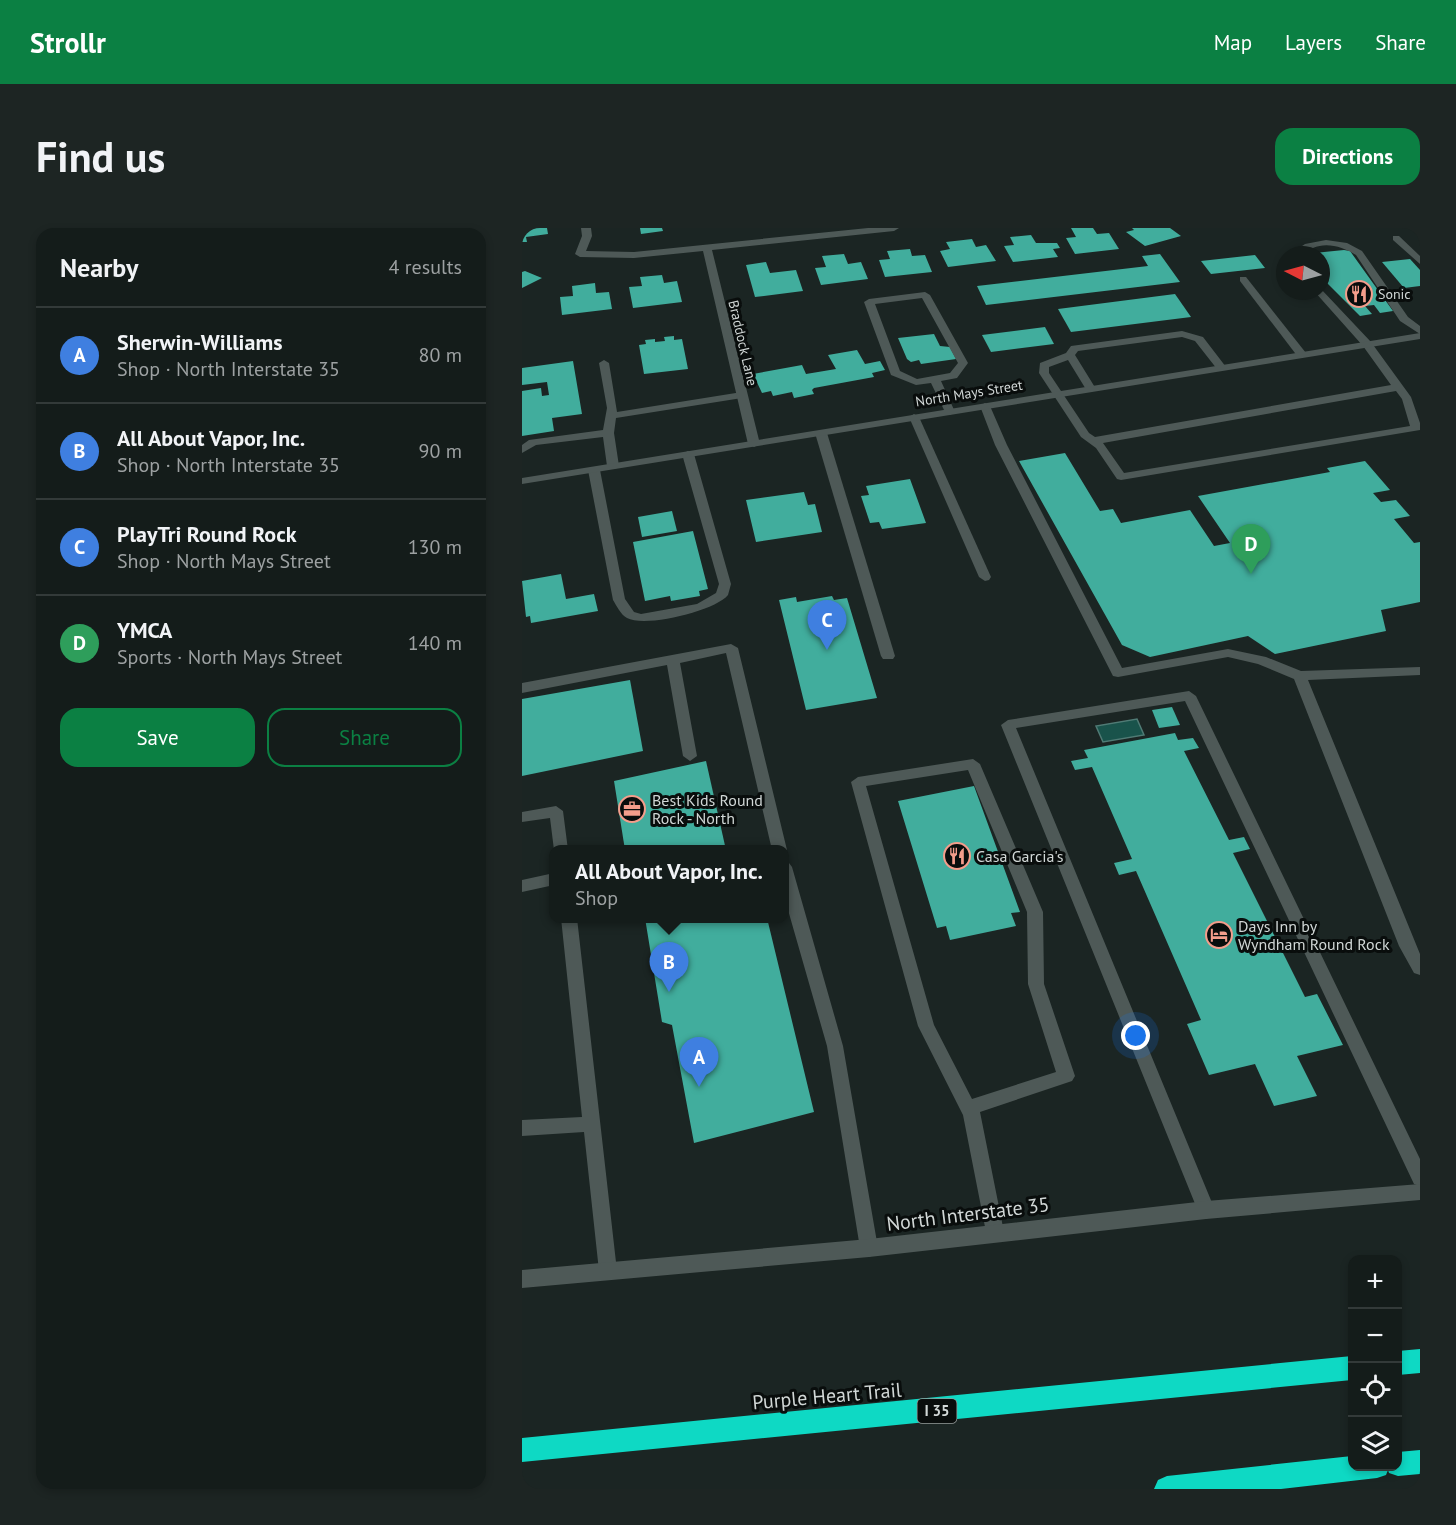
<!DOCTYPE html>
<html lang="en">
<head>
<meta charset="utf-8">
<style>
	body { margin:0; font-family:"PT Sans",sans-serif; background:#1d2523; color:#f1f3f6 }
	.controls { position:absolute; right:18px; bottom:18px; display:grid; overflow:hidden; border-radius:12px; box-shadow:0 3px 9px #0003 }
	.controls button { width:54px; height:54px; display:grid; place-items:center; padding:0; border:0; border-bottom:2px solid #333a39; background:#141c1a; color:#f1f3f6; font:30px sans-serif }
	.compass { position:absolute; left:754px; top:18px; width:54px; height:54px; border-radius:50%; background:#141c1a; box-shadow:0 3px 9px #0003; rotate:276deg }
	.you { position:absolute; left:614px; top:808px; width:21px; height:21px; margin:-15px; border:4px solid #fff; border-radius:50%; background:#1a73e8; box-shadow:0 0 0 9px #1a73e833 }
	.badge { display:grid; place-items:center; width:39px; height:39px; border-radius:50%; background:#0b8043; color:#fff; font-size:20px; font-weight:700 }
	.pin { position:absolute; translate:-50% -50px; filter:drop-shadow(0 2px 3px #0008) }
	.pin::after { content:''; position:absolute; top:32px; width:21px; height:18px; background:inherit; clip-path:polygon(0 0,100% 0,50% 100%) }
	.popup { position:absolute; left:27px; top:617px; width:240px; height:78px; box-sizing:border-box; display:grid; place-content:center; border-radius:12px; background:#141c1a; filter:drop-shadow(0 2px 4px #0005); font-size:20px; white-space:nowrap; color:#9da1a2 }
	.popup b { font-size:22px; color:#f1f3f6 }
	.popup::after { content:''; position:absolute; left:50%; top:100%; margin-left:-12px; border:12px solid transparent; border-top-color:#141c1a }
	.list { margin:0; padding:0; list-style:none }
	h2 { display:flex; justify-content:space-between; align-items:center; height:78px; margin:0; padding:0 24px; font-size:26px }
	h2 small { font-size:20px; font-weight:400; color:#9da1a2 }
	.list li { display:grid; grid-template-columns:39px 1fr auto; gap:18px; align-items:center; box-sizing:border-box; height:96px; padding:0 24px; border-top:2px solid #333a39 }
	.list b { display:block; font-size:22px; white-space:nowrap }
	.list p { margin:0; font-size:20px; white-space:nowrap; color:#9da1a2 }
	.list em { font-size:20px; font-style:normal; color:#9da1a2 }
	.actions { display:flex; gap:12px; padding:18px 24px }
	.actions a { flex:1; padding:14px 0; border:2px solid #0b8043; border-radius:18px; text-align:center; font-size:21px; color:#0b8043 }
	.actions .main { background:#0b8043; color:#fff }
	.icon { flex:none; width:33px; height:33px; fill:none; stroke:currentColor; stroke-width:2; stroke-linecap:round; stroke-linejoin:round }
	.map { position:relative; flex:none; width:898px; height:1261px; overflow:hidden; border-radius:18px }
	header { display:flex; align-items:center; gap:36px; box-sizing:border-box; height:84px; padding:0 30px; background:#0b8043; color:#fff }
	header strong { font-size:28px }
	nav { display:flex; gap:33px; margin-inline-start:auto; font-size:21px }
	.intro { display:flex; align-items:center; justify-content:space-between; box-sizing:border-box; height:144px; padding:0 36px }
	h1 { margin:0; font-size:42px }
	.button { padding:15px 27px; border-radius:18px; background:#0b8043; color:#fff; font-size:21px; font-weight:700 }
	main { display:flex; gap:36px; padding:0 36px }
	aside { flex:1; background:#141c1a; border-radius:18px; box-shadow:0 3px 9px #0003 }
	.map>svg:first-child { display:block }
</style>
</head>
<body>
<header>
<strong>Strollr</strong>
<nav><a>Map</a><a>Layers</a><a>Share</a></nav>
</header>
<div class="intro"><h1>Find us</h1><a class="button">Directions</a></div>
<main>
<aside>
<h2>Nearby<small>4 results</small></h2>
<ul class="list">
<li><span class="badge" style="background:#3f7fe0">A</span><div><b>Sherwin-Williams</b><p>Shop · North Interstate 35</p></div><em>80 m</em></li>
<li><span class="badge" style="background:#3f7fe0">B</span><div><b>All About Vapor, Inc.</b><p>Shop · North Interstate 35</p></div><em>90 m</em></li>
<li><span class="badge" style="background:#3f7fe0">C</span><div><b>PlayTri Round Rock</b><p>Shop · North Mays Street</p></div><em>130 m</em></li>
<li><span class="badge" style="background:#2e9e5b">D</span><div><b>YMCA</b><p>Sports · North Mays Street</p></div><em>140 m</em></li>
</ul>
<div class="actions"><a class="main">Save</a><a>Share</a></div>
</aside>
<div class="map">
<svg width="898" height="1261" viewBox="0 0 898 1261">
	<rect width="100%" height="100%" fill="#1b2523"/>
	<path fill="#19534b" stroke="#507b75" stroke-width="1.5" d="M615,491L622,507L581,514L574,498Z"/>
	<g fill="#41ad9d">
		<path d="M0,0H25L26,6L4,9L5,14H0Z"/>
		<path d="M118,0H140L141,3L119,6Z"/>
		<path d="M549,0H571L575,6L587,5L597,21L553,26L544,10L554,9Z"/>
		<path d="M610,0H648L659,8L623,18L604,4L612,2Z"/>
		<path d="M509,7L514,15H535L538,20L531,21L536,29L491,34L482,18L492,17L488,9Z"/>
		<path d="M450,11L454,19L464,17L474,33L426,39L418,23L428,21L424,14Z"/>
		<path d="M388,21L390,28L403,27L410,44L363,49L357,32L368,31L365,23Z"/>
		<path d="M822,22L828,23L871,83L858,85L852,77L843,78L850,86L838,88L805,55L799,47V27L792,25Z"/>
		<path d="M322,26L326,36L339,34L346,51L299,57L293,40L304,39L300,28Z"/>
		<path d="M638,26L658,54L464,77L455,58L626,38L620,28Z"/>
		<path d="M733,27L743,40L689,46L679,33Z"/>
		<path d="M888,31L898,42V58L882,60L860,34Z"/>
		<path d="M244,34L248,45L274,42L281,63L233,69L224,37Z"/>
		<path d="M3,43L15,48L20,50L0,60V44Z"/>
		<path d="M140,47L142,55L155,53L160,74L111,80L107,59L120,58L118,49Z"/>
		<path d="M73,55L74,65L87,64L90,81L40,87L38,69L51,68L50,58Z"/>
		<path d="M653,66L669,89L549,104L536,81Z"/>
		<path d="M523,99L532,116L469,124L460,107Z"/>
		<path d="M412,106L418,118L428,119L434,131L399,136L397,132L389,134L385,131L376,110Z"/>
		<path d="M152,108V112L160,111L166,141L122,146L117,117L124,116L123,112L133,111V114L143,113L142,109Z"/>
		<path d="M335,122L343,136L358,133L363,142L350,145L352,149L292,160L290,162L292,166L272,170L270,164L251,168L249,163L240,165L231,146L280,137L284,146L314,141L306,127Z"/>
		<path d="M51,133L60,186L30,190L32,203L0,208V163L19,160L20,168L27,167L25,154L0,157V140Z"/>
		<path d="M543,225L578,283L591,281L599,295L668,282L692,318L708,315L676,268L808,244L805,240L843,233L868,262L851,265L859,274L874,272L888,288L872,291L892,315L898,314V374L859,382L864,403L753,426L726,408L628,429L600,417L497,233Z"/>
		<path d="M388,251L404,295L360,301L357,294L348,295L339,268L347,267L344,258Z"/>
		<path d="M282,264L286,277L293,276L300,304L234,314L224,272Z"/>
		<path d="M150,283L155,303L120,309L116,289Z"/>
		<path d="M171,303L186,361L177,363L178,368L149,373L148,368L123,373L111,314Z"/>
		<path d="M39,346L44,371L72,366L76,383L9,395L8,388L4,389L0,353Z"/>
		<path d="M310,368L312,372L325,370L355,470L284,482L257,372L274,369L275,374Z"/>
		<path d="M108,452L121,523L0,548V471Z"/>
		<path d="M650,479L658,497L637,500L630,482Z"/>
		<path d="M653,505L656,512L671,510L677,520L662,523L707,612L722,609L728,621L711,625L783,769L795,766L821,817L775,828L795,868L752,878L733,836L687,847L665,796L679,792L614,643L597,647L592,635L610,631L570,539L553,542L549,533L566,530L562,522Z"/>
		<path d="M184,533L204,622H103L92,553Z"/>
		<path d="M452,558L498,684L489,685L494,698L428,712L424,698L415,700L376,573Z"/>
		<path d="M123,690H245L292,884L172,915L150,797L140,794Z"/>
	</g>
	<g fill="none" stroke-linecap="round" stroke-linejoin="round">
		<g fill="#4e5957" fill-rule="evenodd">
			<path d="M871,8H877L898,28V36L871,12Z"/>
			<path d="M804,12L825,15L840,23L886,89L898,98V106L878,93L834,27C821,19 805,14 791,20C781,23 778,27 767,27L783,16Z"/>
			<path d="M718,49H724L784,125V129H776L718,53Z"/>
			<path d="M799,61L849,114L889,169L898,195V202L599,252L595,251L574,220L559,209L517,145L518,135L544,125L549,118L660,103L681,109L704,139L695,141L673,113L660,109L556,123L553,127L574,161L569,164L565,163L546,132L527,139V145L567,205L573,209L869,157L841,118L792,63H799ZM874,163L880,171L888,198L602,245L581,215Z"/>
			<path d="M403,64L408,67L446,135L435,150L419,153L433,184L428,187L423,184L409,155L394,157L369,147L342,74L347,71ZM400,70L436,135L428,145L395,151L378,143L353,76Z"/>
			<path d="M82,132L87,135L95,184L220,164L225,167L220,170L94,190L92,205L97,238L95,240L91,241L85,238L81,209L14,217L0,225V217L7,212L81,202L85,180L77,135Z"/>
			<path d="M463,175L468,178L485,217L600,440L706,421L744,429L779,443L898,439V447L786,452L898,726V747L892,745L877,718L772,451L736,436L706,429L596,449L591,448L473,217L458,178Z"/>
			<path d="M392,186L397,189L469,349L467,352L463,353L457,349L387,189Z"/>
			<path d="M299,202L305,205L373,428L371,431H361L359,428L293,205Z"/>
			<path d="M166,223L172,226L209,356L206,367C193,383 123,400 105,390C99,387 94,377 91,372L66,242L72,239L78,242L103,371L112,384L119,386L175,376L194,365L197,356L160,226Z"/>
			<path d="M209,416L216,420L265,622L262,626V622H250L204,425L158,435L175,528L168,533L161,528L145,437L0,465V455Z"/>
			<path d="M667,463L674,468L898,931V958L892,956L663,473L494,500L693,982L690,988L684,991L678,988L479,497L486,492Z"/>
			<path d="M451,531L458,536L521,684L522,756L553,848L550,853L458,884L482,1004L480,1010L473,1013L466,1010L464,1004L441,887L396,798L329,554L336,549ZM446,542L505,684L506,756L534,844L450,871L412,797L344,558Z"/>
			<path d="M34,578L41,583L46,622H32L28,590L0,594V584Z"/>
			<path d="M262,633L267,635L270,639L321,818L356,1020L354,1026L347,1029L340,1026L338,1020L305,818L262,668Z"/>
			<path d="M32,645V657L0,664V652Z"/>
			<path d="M39,690H55L95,1043L93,1049L86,1052L79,1049L77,1043L62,904L0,908V892L60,889Z"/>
		</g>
		<path fill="#4e5957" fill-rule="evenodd" d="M59,0H69L70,8L64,23L112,24L346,0H377L372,3L190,22L238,216L232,219L226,216L181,23L112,30L58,29L53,26L60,8Z"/>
		<g fill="#4e5957" fill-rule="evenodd">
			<path d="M898,105V111L0,256V250Z"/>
			<path d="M898,956V972L684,991L347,1029L0,1060V1042L347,1011L684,973Z"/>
		</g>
		<g fill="#0ed9c4" fill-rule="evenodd">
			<path d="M898,1121V1145L876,1147V1123Z"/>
			<path d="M830,1128V1152L0,1234V1210Z"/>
			<path d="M898,1222V1246L876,1248L867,1245L866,1242L864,1247L855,1250L759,1261H632L636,1252L645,1248L830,1228V1238H876V1224Z"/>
		</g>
	</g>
	<defs>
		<symbol id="restaurant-ring" viewBox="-11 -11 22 22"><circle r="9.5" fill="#090d0c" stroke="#f49d8b" stroke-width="1.5"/><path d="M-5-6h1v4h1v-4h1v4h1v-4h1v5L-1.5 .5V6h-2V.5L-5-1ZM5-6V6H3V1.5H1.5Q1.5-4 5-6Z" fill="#f49d8b"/></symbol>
		<symbol id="office-ring" viewBox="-11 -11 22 22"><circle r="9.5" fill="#090d0c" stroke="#f49d8b" stroke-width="1.5"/><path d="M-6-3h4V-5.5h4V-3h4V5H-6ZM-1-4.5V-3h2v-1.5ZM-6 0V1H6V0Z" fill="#f49d8b"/></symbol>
		<symbol id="hotel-ring" viewBox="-11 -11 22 22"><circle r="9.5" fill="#090d0c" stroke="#f49d8b" stroke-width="1.5"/><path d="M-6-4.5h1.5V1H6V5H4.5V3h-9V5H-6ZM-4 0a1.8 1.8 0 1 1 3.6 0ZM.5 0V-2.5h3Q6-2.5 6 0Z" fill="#f49d8b"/></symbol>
	</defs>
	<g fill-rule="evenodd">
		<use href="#restaurant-ring" x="822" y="51" width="30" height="30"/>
		<use href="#office-ring" x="95" y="566" width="30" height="30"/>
		<use href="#restaurant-ring" x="420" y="613" width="30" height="30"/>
		<use href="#hotel-ring" x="682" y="692" width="30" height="30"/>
	</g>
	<g text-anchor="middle" stroke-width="6" stroke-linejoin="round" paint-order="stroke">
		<g font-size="14" fill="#d1d7d6" stroke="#090d0c" text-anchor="start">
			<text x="856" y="71">Sonic</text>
		</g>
		<g font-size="14" fill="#d1d7d6" stroke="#090d0c">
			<text transform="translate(221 115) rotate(77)" y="5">Braddock Lane</text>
			<text transform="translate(447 165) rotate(-9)" y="5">North Mays Street</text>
		</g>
		<rect fill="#090d0c" stroke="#959a99" stroke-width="1.5" x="395.5" y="1171" width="39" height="24" rx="4.5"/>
		<g font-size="15" font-weight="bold" fill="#d1d7d6">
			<text x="415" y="1188">I 35</text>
		</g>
		<g font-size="16" fill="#d1d7d6" stroke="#090d0c" text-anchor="start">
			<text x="130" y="578">Best Kids Round<tspan x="130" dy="18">Rock - North</tspan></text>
			<text x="454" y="634">Casa Garcia's</text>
			<text x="716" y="704">Days Inn by<tspan x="716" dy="18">Wyndham Round Rock</tspan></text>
		</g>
		<g font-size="20" fill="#d1d7d6" stroke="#090d0c">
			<text transform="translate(446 986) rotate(-7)" y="7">North Interstate 35</text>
			<text transform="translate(305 1168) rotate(-5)" y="7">Purple Heart Trail</text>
		</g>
	</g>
</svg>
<div class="controls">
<button>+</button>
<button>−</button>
<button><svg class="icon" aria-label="locate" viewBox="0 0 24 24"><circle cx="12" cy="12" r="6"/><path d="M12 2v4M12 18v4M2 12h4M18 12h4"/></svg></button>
<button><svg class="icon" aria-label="layers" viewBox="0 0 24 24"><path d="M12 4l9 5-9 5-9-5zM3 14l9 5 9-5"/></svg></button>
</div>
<svg class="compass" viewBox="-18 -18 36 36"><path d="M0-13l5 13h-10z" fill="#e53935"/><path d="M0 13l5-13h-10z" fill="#9da1a2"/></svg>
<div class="you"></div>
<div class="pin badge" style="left:177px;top:859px;background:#3f7fe0">A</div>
<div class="pin badge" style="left:147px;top:764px;background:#3f7fe0">B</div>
<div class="popup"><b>All About Vapor, Inc.</b>Shop</div>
<div class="pin badge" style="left:305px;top:422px;background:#3f7fe0">C</div>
<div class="pin badge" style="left:729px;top:346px;background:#2e9e5b">D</div>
</div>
</main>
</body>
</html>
